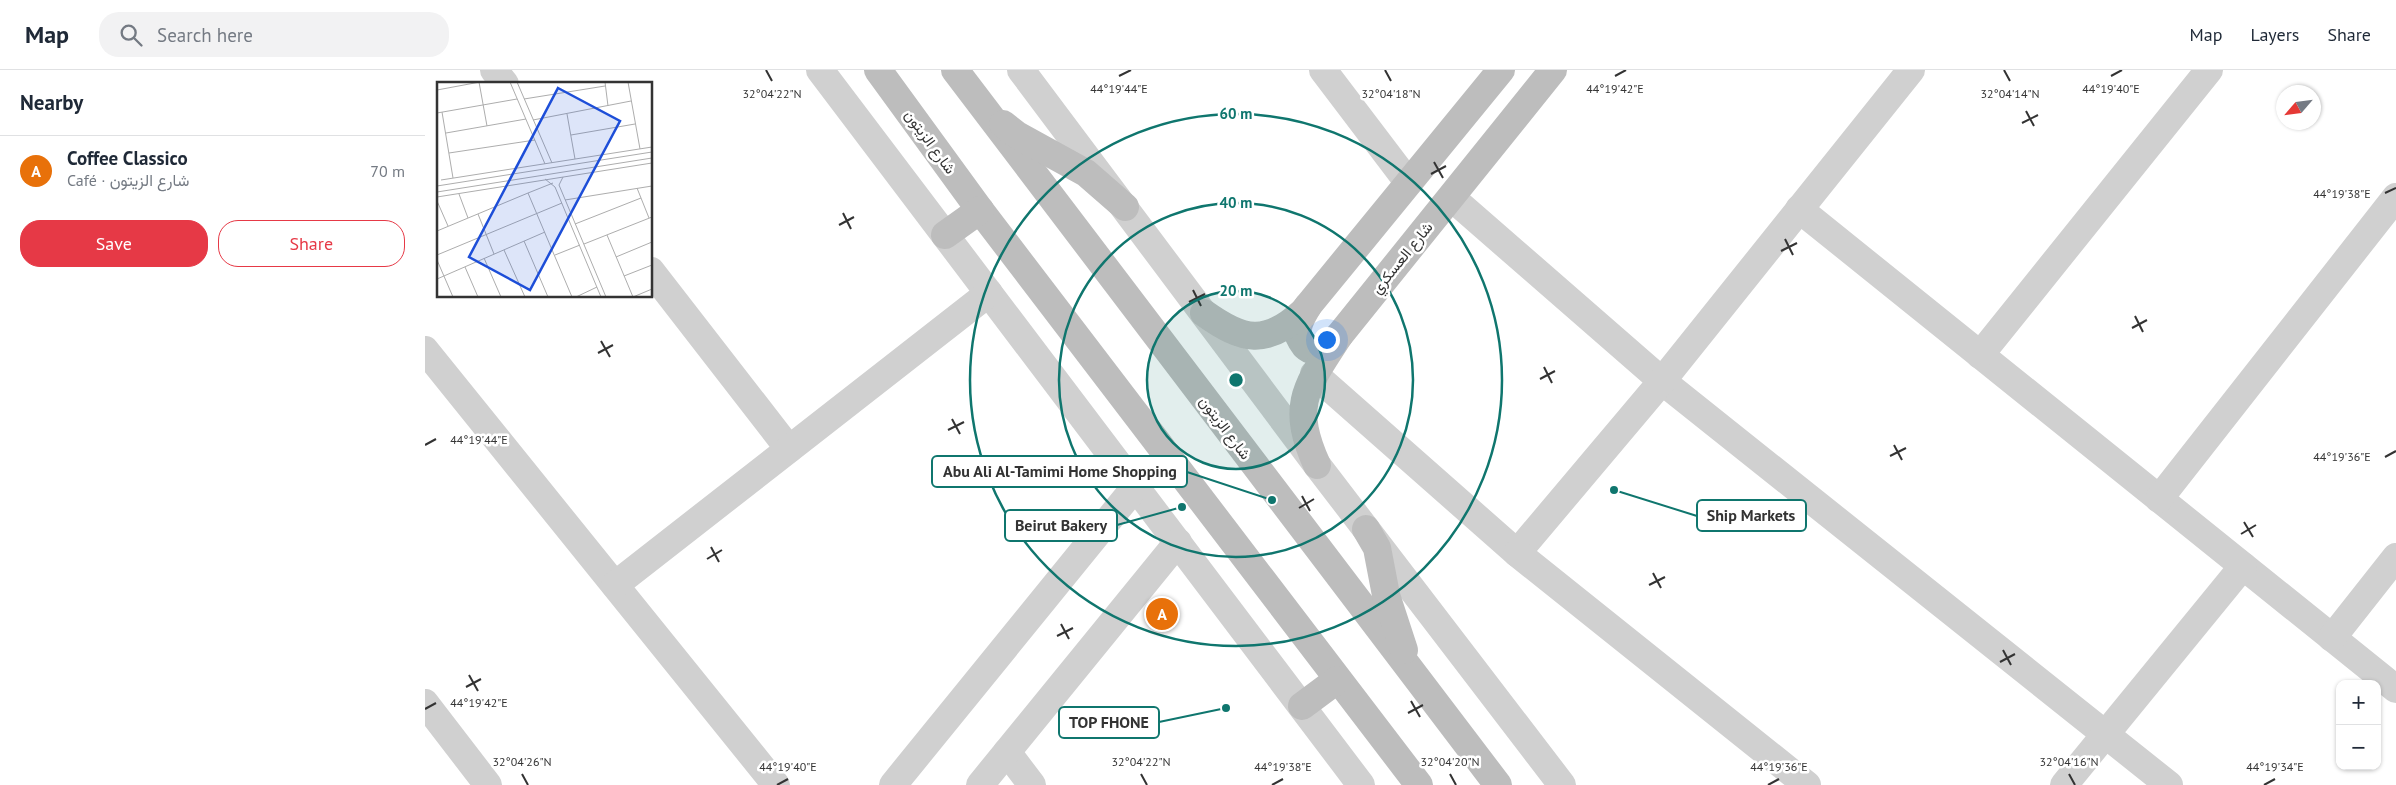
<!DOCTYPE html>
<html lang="en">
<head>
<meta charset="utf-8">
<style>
	body { margin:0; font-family:"PT Sans",Vazirmatn,sans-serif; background:#f2f2f3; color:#1f2937 }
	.controls { position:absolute; right:15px; bottom:15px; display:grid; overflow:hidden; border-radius:10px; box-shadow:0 1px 4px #0004 }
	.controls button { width:45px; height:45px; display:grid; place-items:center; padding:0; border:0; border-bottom:1px solid #e0e1e3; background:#fff; color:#1f2937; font:25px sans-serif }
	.compass { position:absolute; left:1851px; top:15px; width:45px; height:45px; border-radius:50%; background:#fff; box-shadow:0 1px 4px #0004; rotate:242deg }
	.you { position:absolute; left:901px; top:269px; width:18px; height:18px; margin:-12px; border:4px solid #fff; border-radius:50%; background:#1a73e8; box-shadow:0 0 0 8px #1a73e833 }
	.badge { display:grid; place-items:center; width:32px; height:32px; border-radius:50%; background:#e63946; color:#fff; font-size:16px; font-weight:700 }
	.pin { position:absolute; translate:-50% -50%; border:2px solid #fff; box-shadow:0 1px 5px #0006 }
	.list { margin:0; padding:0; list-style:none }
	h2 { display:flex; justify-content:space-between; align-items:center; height:65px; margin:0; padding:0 20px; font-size:21px }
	h2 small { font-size:16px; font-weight:400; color:#747a83 }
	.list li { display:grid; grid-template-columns:32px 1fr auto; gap:15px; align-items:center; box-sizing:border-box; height:70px; padding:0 20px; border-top:1px solid #e0e1e3 }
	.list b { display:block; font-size:19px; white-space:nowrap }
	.list p { margin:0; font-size:16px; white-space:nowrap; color:#747a83 }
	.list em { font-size:16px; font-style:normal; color:#747a83 }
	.actions { display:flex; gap:10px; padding:15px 20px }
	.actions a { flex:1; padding:11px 0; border:1px solid #e63946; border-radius:20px; text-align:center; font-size:18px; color:#e63946 }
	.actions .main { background:#e63946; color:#fff }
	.icon { flex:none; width:28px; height:28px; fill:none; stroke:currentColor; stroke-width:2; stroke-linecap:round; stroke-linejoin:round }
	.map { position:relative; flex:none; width:1971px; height:715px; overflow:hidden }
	header { display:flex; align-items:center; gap:30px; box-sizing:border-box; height:70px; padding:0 25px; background:#fff; border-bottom:1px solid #e0e1e3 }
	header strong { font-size:24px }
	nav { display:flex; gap:28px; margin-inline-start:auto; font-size:18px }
	.search { width:350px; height:45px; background:#f2f2f3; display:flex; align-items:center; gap:12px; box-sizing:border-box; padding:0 18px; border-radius:20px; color:#747a83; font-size:19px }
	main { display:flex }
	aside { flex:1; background:#fff }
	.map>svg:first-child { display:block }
</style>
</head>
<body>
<header>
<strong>Map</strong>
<div class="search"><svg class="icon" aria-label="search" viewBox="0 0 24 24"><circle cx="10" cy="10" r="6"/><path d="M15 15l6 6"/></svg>Search here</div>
<nav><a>Map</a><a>Layers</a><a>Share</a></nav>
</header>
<main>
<aside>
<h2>Nearby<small></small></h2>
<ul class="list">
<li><span class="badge" style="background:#e8710a">A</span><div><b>Coffee Classico</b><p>Café · شارع الزيتون</p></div><em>70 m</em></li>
</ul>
<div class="actions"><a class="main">Save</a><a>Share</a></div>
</aside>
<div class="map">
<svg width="1971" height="715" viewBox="0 0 1971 715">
	<rect width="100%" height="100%" fill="#fff"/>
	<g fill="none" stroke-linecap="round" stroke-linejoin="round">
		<g stroke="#d0d0d0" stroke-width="28">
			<path d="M69,0L80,14"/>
			<path d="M395,0L936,715"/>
			<path d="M596,0L892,395L1137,715"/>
			<path d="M898,0L983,112"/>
			<path d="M1027,128L1237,311L1744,715"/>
			<path d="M1374,139L1971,619"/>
			<path d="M226,201L364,379"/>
			<path d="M0,280L351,715"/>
			<path d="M1555,285L1784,0"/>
			<path d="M889,304L1092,483L1237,311L1486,0"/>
			<path d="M1734,429L1971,127"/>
			<path d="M1092,483L1382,715"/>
			<path d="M190,515L564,223"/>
			<path d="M1907,568L1971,487"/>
			<path d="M0,633L63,715"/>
			<path d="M582,682L607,715"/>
			<path d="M468,715L711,416"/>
			<path d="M555,715L753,472"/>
			<path d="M1639,715L1818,496"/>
		</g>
		<g stroke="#bdbdbd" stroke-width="28">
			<path d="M453,0L555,140L994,715"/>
			<path d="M530,0L1073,715"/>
			<path d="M578,54L592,65L661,103L700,137"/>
			<path d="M520,165L555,140"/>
			<path d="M883,236C879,243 872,253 873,262C873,267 877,272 880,276C891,287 905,274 914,266"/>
			<path d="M779,243C818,271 841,276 878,242L1076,0"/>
			<path d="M892,395C865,335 881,317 914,266L1128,0"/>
			<path d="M941,459L952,478L961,525L979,580"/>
			<path d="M877,636L912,610"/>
		</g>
	</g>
	<path fill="none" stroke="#333" stroke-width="2" d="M341,0L347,11M960,0L966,11M1579,0L1585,11M694,6L706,0M1190,6L1201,0M1686,6L1697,0M1601,41L1609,56M1597,53L1613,45M1009,92L1018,108M1006,104L1021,96M1960,123L1971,118M418,143L426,159M414,155L429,147M1360,169L1368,185M1356,181L1372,173M768,220L776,236M764,232L780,224M1710,246L1718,262M1707,258L1722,250M176,271L185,287M173,283L188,275M1119,297L1127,313M1115,309L1130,301M527,349L535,364M523,360L539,352M0,375L11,369M1469,375L1477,390M1465,386L1481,378M1960,387L1971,381M877,426L885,441M874,438L889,429M1819,452L1828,467M1816,464L1831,455M286,477L294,492M282,489L297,480M1228,503L1236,518M1224,515L1240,507M636,554L644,569M632,566L648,558M1578,580L1586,595M1575,592L1590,584M44,605L53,621M41,617L56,609M986,631L995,647M0,639L11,633M983,643L998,635M97,704L103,715M716,704L722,715M1025,704L1031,715M1644,704L1650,715M352,715L363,709M847,715L858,709M1343,715L1354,709M1839,715L1850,709"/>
	<circle cx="811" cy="310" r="89" fill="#0f766e" fill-opacity=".12"/>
	<g fill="none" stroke="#0f766e" stroke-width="2.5">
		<circle cx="811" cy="310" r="89"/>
		<circle cx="811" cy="310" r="177"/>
		<circle cx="811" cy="310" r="266"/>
	</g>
	<g text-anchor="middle" stroke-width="5" stroke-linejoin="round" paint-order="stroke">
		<g font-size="15" fill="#333" stroke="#fff">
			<text transform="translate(505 72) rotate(54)" y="5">شارع الزيتون</text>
			<text transform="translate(977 188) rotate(-51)" y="5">شارع العسكري</text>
			<text transform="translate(800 358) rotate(53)" y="5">شارع الزيتون</text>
		</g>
	</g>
	<g transform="translate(12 12)">
		<rect width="215" height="215" fill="#fff"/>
		<path fill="none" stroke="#adadad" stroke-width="1" d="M42,0L50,44M73,0L108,82M80,0L115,81M168,0L171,24M191,0L203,67M0,8L43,0M87,17L168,4M5,30L16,96M0,31L80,17M130,32L138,77M96,38L194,19M9,51L89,37M134,53L198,42M12,71L98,58M126,95L122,103L169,215M108,97L118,105L164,215M4,98L215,65M116,101L91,111L135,215M0,104L215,70M200,106L212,136M0,110L215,76M22,112L31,136M0,115L215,81M128,118L215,104M0,119L11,144M41,132L57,172M138,142L204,116M0,149L91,111M170,153L196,215M87,159L111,215M147,162L215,135M67,168L88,215M0,173L125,121M118,173L143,163M179,175L215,160M47,176L64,215M0,178L16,215M28,185L41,215M187,194L215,183M0,197L108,150M139,215L160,205M196,215L215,207"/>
		<path fill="#1d4ed8" fill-opacity="0.15" stroke="#1d4ed8" stroke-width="2.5" d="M121,6L183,39L93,208L32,175Z"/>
		<rect width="215" height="215" fill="none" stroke="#333" stroke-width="2.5"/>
	</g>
	<g font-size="12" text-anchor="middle" fill="#333" stroke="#fff" stroke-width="5" stroke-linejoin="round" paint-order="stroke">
		<text x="694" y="23">44°19'44"E</text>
		<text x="1190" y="23">44°19'42"E</text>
		<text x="1686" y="23">44°19'40"E</text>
		<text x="347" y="28">32°04'22"N</text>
		<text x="966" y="28">32°04'18"N</text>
		<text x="1585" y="28">32°04'14"N</text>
		<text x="1917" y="128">44°19'38"E</text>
		<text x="54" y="374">44°19'44"E</text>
		<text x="1917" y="391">44°19'36"E</text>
		<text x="54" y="637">44°19'42"E</text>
		<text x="97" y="696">32°04'26"N</text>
		<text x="716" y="696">32°04'22"N</text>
		<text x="1025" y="696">32°04'20"N</text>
		<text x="1644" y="696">32°04'16"N</text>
		<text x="363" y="701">44°19'40"E</text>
		<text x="858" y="701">44°19'38"E</text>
		<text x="1354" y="701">44°19'36"E</text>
		<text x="1850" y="701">44°19'34"E</text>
	</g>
	<circle cx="811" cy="310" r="8" fill="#0f766e" stroke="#fff" stroke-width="2.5"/>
	<g font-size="15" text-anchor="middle" font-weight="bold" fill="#0f766e" stroke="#fff" stroke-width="5" stroke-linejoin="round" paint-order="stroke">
		<text x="811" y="49">60 m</text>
		<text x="811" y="138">40 m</text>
		<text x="811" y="226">20 m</text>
	</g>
	<path fill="none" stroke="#0f766e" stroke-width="2" d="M847 430L762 402M1189 420L1272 446M757 437L692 455M801 638L734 652"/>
	<g fill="#0f766e" stroke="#fff" stroke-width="2">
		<circle cx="847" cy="430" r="5"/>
		<circle cx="1189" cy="420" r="5"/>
		<circle cx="757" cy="437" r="5"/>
		<circle cx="801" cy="638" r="5"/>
	</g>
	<g fill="#fff" stroke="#0f766e" stroke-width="2">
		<rect x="507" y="386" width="255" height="31" rx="5"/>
		<rect x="1272" y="430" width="109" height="31" rx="5"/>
		<rect x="580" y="440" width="112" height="31" rx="5"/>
		<rect x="634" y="637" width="100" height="31" rx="5"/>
	</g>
	<g font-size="16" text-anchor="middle" font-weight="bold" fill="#333">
		<text x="635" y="407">Abu Ali Al-Tamimi Home Shopping</text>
		<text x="1326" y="451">Ship Markets</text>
		<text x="636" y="461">Beirut Bakery</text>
		<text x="684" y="658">TOP FHONE</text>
	</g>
</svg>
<div class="controls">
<button>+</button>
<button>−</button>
</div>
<svg class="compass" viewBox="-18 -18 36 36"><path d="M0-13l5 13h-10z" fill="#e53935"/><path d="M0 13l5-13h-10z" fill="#747a83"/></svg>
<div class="you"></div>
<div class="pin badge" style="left:737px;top:544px;background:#e8710a">A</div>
</div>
</main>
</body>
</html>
